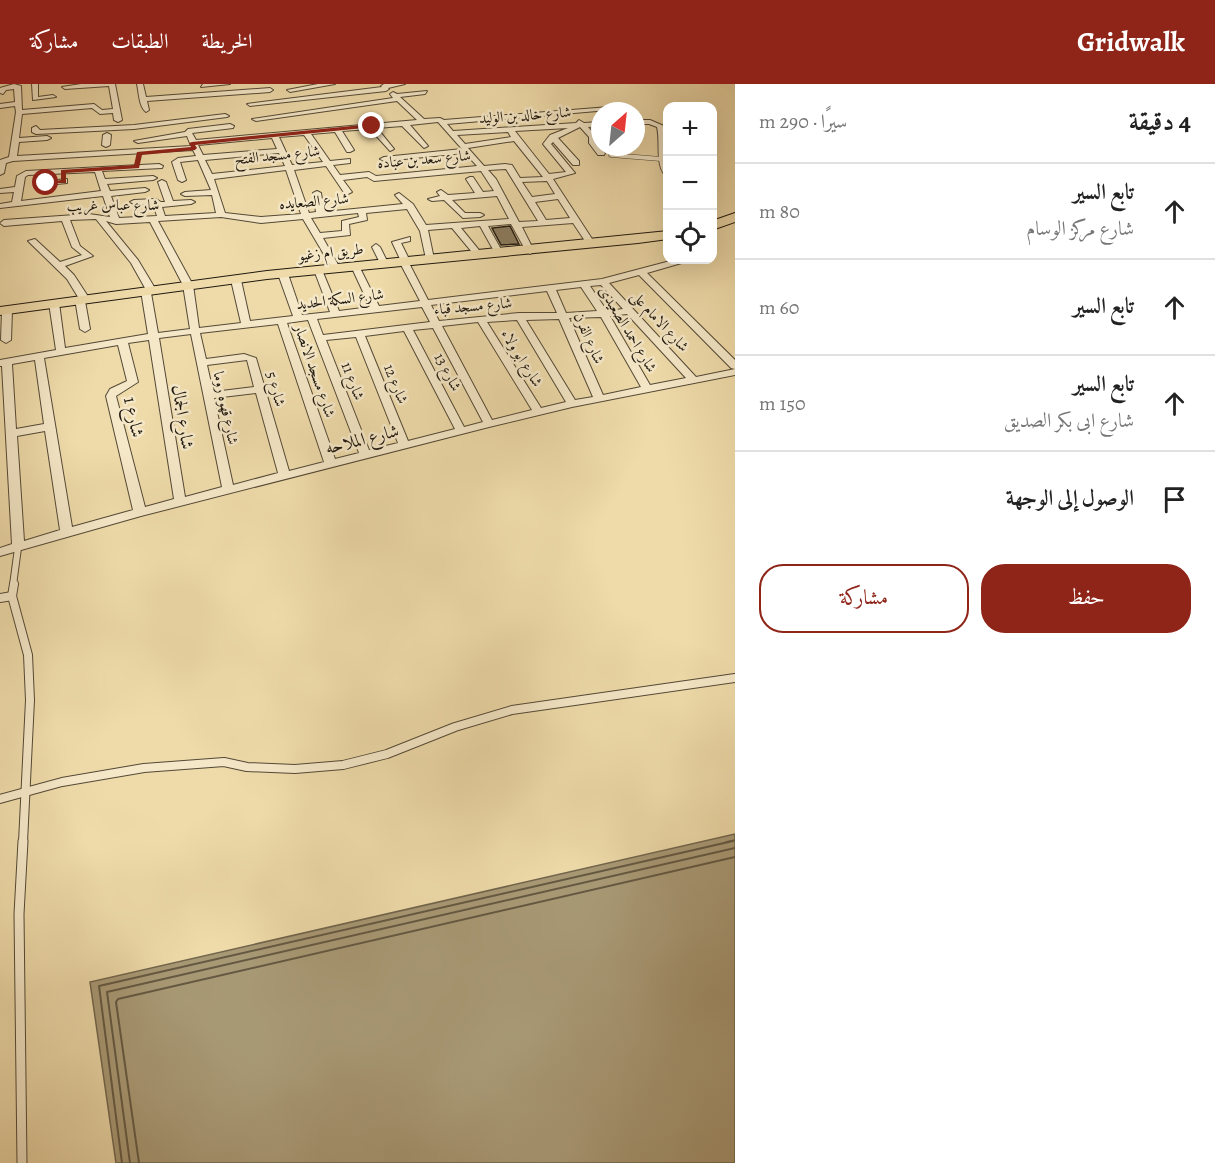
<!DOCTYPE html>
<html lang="ar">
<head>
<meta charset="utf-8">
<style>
	body { margin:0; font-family:Alegreya,Amiri,serif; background:#f6f6f6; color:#222; direction:rtl }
	.controls { position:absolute; right:18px; top:18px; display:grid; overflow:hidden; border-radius:12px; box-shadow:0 6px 24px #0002 }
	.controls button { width:54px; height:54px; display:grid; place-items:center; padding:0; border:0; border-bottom:2px solid #e0e0e0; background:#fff; color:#222; font:30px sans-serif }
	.compass { position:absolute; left:591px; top:18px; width:54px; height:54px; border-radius:50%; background:#fff; box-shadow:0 6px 24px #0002; rotate:27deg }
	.stop { position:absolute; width:18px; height:18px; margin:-14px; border:4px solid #8f2418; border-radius:50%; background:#fff }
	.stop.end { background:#8f2418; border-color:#fff; box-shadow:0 2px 6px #0008 }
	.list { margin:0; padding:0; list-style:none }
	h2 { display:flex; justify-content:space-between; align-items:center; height:78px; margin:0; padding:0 24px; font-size:26px }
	h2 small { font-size:20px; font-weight:400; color:#767676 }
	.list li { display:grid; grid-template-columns:39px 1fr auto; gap:18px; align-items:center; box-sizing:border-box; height:96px; padding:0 24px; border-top:2px solid #e0e0e0 }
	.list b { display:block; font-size:22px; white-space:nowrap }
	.list p { margin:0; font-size:20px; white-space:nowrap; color:#767676 }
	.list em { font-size:20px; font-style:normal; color:#767676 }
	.actions { display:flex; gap:12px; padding:18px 24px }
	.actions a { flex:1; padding:14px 0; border:2px solid #8f2418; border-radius:24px; text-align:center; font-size:21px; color:#8f2418 }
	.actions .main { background:#8f2418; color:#fff }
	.icon { flex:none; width:33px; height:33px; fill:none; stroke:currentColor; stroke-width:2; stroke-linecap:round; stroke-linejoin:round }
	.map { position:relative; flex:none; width:735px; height:1079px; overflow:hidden; direction:ltr }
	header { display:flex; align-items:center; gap:36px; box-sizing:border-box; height:84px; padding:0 30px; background:#8f2418; color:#fff }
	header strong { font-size:28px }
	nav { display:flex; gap:33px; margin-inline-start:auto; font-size:21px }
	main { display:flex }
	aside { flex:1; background:#fff }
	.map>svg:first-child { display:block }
</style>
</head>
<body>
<header>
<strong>Gridwalk</strong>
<nav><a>الخريطة</a><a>الطبقات</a><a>مشاركة</a></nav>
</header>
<main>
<aside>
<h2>4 دقيقة<small>سيرًا · 290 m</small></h2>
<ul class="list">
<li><svg class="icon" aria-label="ahead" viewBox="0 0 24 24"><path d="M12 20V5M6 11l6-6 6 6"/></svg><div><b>تابع السير</b><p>شارع مركز الوسام</p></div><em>80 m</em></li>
<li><svg class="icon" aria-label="ahead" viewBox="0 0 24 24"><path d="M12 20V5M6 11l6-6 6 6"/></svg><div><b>تابع السير</b></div><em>60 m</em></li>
<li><svg class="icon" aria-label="ahead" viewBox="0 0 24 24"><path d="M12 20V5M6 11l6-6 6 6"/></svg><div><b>تابع السير</b><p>شارع ابى بكر الصديق</p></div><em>150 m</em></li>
<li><svg class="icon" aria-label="arrive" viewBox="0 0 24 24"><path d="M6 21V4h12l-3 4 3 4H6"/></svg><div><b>الوصول إلى الوجهة</b></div></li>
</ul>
<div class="actions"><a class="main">حفظ</a><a>مشاركة</a></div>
</aside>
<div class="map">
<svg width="735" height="1079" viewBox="0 0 735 1079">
	<rect width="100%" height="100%" fill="#efdbaa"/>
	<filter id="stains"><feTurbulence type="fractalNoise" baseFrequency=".00333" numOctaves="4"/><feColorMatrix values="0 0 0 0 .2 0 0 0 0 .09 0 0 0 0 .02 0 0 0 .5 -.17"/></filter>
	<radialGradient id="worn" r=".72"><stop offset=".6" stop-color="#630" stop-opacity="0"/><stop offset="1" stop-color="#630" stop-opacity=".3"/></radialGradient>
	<path fill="#a89975" stroke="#71654c" stroke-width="1.5" d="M735,750V1079H116L90,898Z"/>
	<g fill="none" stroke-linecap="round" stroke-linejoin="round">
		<path stroke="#645842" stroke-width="1.5" d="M726,758L735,756"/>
		<g stroke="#645842" stroke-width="2">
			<path d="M122,1079L99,902L733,757"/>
			<path d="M130,1079L107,908L735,764"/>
			<path d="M139,1079L116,918L118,915L735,773"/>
		</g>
	</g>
	<path fill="#8b7d60" stroke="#1f180f" stroke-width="1.5" d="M510,142L519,160L501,161L492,144Z"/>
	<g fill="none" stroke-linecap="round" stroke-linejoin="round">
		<defs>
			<path id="service-far3" d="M611,71L661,75"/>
			<path id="service-far2" d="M13,501L18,464"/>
			<g id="service-far1">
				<path d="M14,500L12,512L28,571L30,616L23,758"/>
				<path d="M0,514L12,512"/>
				<path d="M0,715L62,698L144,684L224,678L247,683L295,685L343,681L387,670L455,643L512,626L735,594"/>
			</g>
			<path id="service" d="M22,1079L19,830L23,757"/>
			<g id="minor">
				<path d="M14,0L21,2L22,26L94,20L102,26L113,25L109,2L65,5L62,3L81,0H115L122,36L118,38L114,36L113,29L100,30L92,24L22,30L19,54L47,52L51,54L47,56L19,58L17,72L191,62L187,52L138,59L134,57L185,48L188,45L230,40L234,42L233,44L192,49L196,56L417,36L397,17L256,37L252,35L393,14L390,10L393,8L397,10L427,7L425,10L400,13L424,35L440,34L444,36L622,22L620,25L447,40L453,47L576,39L579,36L584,39L600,38V42L588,43L597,53V59L605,69L604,71H598L589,59V53L580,43L558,54L579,77V81H573L553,58L551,60L575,89L553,95L596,161L595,163H589L573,139L522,143L534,167L530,170L526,167L511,140L488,142L503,169L499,172L495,169L480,142L461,144L483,171L479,174L476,173L452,144L428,146L434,175L430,178L426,175L420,147L407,125L366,129L367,136L349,140L350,151L323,154L340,184L336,187L332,184L303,135L261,139L221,133L158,137L193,201L199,244L241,239L231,196L236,193L241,196L250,237L293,232L278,190L283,187L288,190L302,231L330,228L314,186L318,183L322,186L339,227L370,223L351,182L355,179L359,182L379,222L420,217L399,177L400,175L392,158L410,153V157L401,159L410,177L409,179L428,216L602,195L674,176H686L685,178L647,189L735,276V291L572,323L489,343L141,432L0,472V464L12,460L2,282H0V276L56,266L49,219L54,216L59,219L65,264L148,250L141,207L145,204L131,179L96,135L70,136L80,162L93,172L65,182L74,191L89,214L85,217L90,245L85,248L80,245L75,215L78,213L67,195L28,157L35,155L60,178L82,171L72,163L62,137L4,142L0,139L4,136L89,130L110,133L103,112L0,124V120L12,118L14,108L0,109V105L15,103L17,92L26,87L159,80L163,82L162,84L102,87L105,95L153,92L157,94L153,96L107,100L110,107L145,104L149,106L145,108L111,112L119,134L157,132L153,120H134L130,118L134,116L156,115L161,118H165L158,98L162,96L166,98L173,117L191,116L195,118L191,120L162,123L165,132L216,129L212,111L185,112L181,110L185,108L211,106L198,76L180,78L186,96L182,98L178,96L172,78L178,74L196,72L193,66L13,77L6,79L4,89L0,91V76L9,73L16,28L15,22L0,24V20L15,18L14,5L6,6L3,10L0,9V4ZM438,38L462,65L384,73L380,75L384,77L465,69L477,82L376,92L369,88L340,91L333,81L350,79V75L330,77L311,50L335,48L347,68H350L354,66L342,47L370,45L390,67L394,65L377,44L402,42L424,64L428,62L410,41ZM568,44L550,51L543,60L566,88L549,90L515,47ZM508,48L511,53L465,60L457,51ZM304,51L323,78L292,81L279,53ZM272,54L277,65L203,71L198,61ZM514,57L543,93L520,94L512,81L505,80L484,82L468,64ZM279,69L285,82L212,90L205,76ZM326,82L345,110H348L352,108L343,96L367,93L374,97L481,87L494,107L483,108L473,93H470L466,95L475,109L448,111L441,106L437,108L440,112L428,115L432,117L444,116L463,134L480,133L484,131L480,129H465L452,116L497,112L509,135L426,141L413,120L399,109L395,111L403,120L324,128L321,109L317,107L313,109L316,128L309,129L294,86ZM506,85L538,137L519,138L496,95L488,86ZM286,86L301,130L261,133L225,129L214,95ZM95,88L101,107L21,117L25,93L28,91ZM547,97L555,110L532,113L522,98ZM558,115L570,134L546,136L535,118ZM358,129L359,133L342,137V147L320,149L311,134ZM106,137L116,140L150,138L183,201L190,245L158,249L151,209L156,206L138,176ZM639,191L731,284L735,285L696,293L609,199ZM601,201L623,225L607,227L590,202ZM581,203L597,227L566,229L556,206ZM547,207L557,229H519L439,237L431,221ZM422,223L430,238L323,251L317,235ZM627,230L686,294L650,301L610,232ZM601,233L641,303L603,311L569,234ZM559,235L593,313L575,316L526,236ZM308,236L359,369L335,375L287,239ZM517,236L566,318L541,324L487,238ZM478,238L532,326L492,336L442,242ZM278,240L324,378L289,387L256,274L244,270L206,275L200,249ZM433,244L483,338L464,343L413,246ZM404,247L455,345L408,357L365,252ZM191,250L222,403L185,413L159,254ZM356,253L398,359L369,366L326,256ZM149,256L174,415L145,423L116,312L138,298L128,259ZM118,261L127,297L110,305L106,312L133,426L72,443L44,274ZM35,276L44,340L16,345L12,280ZM247,276L254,303L213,308L207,281ZM256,309L278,389L233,401L214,314ZM45,347L60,446L24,457L17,352Z"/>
				<path d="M32,0H38V13L53,11L56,13L33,16Z"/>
				<path d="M137,0H143L146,13L270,4L273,6L270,8L147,17L149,26L146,28C139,23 139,9 137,0Z"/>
				<path d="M203,0H230L201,3Z"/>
				<path d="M318,0H335L290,8L287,6Z"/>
				<path d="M384,0H405L388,4L389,5L386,7L250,22L247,20L382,3L381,2Z"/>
				<path d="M225,30L229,32L227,33L134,45L36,50L32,48V44L36,42L40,46L134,41Z"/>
				<path d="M636,36H650L664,42L668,94C654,84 661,59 657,43L649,40H636Z"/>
				<path d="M107,49L111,51L110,61L106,63L102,61L103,51Z"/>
				<path d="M64,95H67V99L46,101L42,99Z"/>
				<path d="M712,151L716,153V162L712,164Z"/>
				<path d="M376,160L380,163L388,179L387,181L380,179L372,163Z"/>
				<path d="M7,223L12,226L11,256L6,259L1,256L2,226Z"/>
			</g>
			<g id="primary">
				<path d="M735,129V138L712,146V137Z"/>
				<path d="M668,147V155L638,159L267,195L0,231V223L267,187Z"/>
			</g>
		</defs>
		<use href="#service-far3" stroke="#534936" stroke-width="5"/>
		<use href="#service-far2" stroke="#534936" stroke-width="8"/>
		<use href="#service-far1" stroke="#534936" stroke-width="10"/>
		<use href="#service" stroke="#534936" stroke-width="11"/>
		<use href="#minor" stroke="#534936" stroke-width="2"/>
		<use href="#primary" stroke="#1f180f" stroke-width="2"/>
		<use href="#service-far3" stroke="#f5e8c8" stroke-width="4"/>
		<use href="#service-far2" stroke="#f5e8c8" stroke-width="6"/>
		<use href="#service-far1" stroke="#f5e8c8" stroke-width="8"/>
		<use href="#service" stroke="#f5e8c8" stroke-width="9"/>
		<use href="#minor" fill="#f5e8c8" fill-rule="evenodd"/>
		<use href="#primary" fill="#efdbaa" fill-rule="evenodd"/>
	</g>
	<path fill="#8f2418" d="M372,40L374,43L195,61L197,64L195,66L142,71L139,84L66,89V99H44L61,96V86L134,81L137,68L191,63L189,59L192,58Z"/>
	<g text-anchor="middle" stroke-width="5" stroke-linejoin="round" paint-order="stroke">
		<g font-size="15" fill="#1f180f" stroke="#f5e8c8">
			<text transform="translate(525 31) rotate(-4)" y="5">شارع خالد بن الوليد</text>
			<text transform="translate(277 71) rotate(-6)" y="5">شارع مسجد الفتح</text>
			<text transform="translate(424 75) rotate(-5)" y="5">شارع سعد بن عباده</text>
			<text transform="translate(314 117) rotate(-5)" y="5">شارع الصعايده</text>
			<text x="113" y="126">شارع عباس غريب</text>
			<text transform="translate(331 168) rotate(-6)" y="5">طريق ام زغيو</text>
			<text transform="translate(340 215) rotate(-7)" y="5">شارع السكة الحديد</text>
			<text transform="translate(473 222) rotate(-5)" y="5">شارع مسجد قباء</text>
			<text transform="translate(660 237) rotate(47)" y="5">شارع الامام على</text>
			<text transform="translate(628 245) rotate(59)" y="5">شارع احمد الصعيدى</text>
			<text transform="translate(589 254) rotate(66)" y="5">شارع الفرن</text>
			<text transform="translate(522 274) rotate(58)" y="5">شارع ابو ولاء</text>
			<text transform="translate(315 287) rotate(71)" y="5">شارع مسجد الانصار</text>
			<text transform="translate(448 288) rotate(62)" y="5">شارع 13</text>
			<text transform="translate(353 297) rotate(69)" y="5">شارع 11</text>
			<text transform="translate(396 300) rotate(68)" y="5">شارع 12</text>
			<text transform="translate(276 305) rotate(74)" y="5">شارع 5</text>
			<text transform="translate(226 324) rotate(78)" y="5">شارع قهوه روما</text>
		</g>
		<g font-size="18" fill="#1f180f" stroke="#f5e8c8">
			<text transform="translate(134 333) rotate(78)" y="6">شارع 1</text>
			<text transform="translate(183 333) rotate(81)" y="6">شارع الجمال</text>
			<text transform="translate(362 355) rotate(-14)" y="6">شارع الملاحه</text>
		</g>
	</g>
	<rect width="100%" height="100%" filter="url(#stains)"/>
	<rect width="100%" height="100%" fill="url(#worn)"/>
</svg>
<div class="controls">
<button>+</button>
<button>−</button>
<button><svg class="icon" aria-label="locate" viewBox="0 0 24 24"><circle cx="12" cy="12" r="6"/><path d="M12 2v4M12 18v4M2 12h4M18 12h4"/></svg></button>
</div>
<svg class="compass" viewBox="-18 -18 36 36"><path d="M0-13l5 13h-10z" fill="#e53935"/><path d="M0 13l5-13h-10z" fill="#767676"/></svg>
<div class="stop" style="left:46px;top:99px"></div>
<div class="stop end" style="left:372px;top:42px"></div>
</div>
</main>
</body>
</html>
